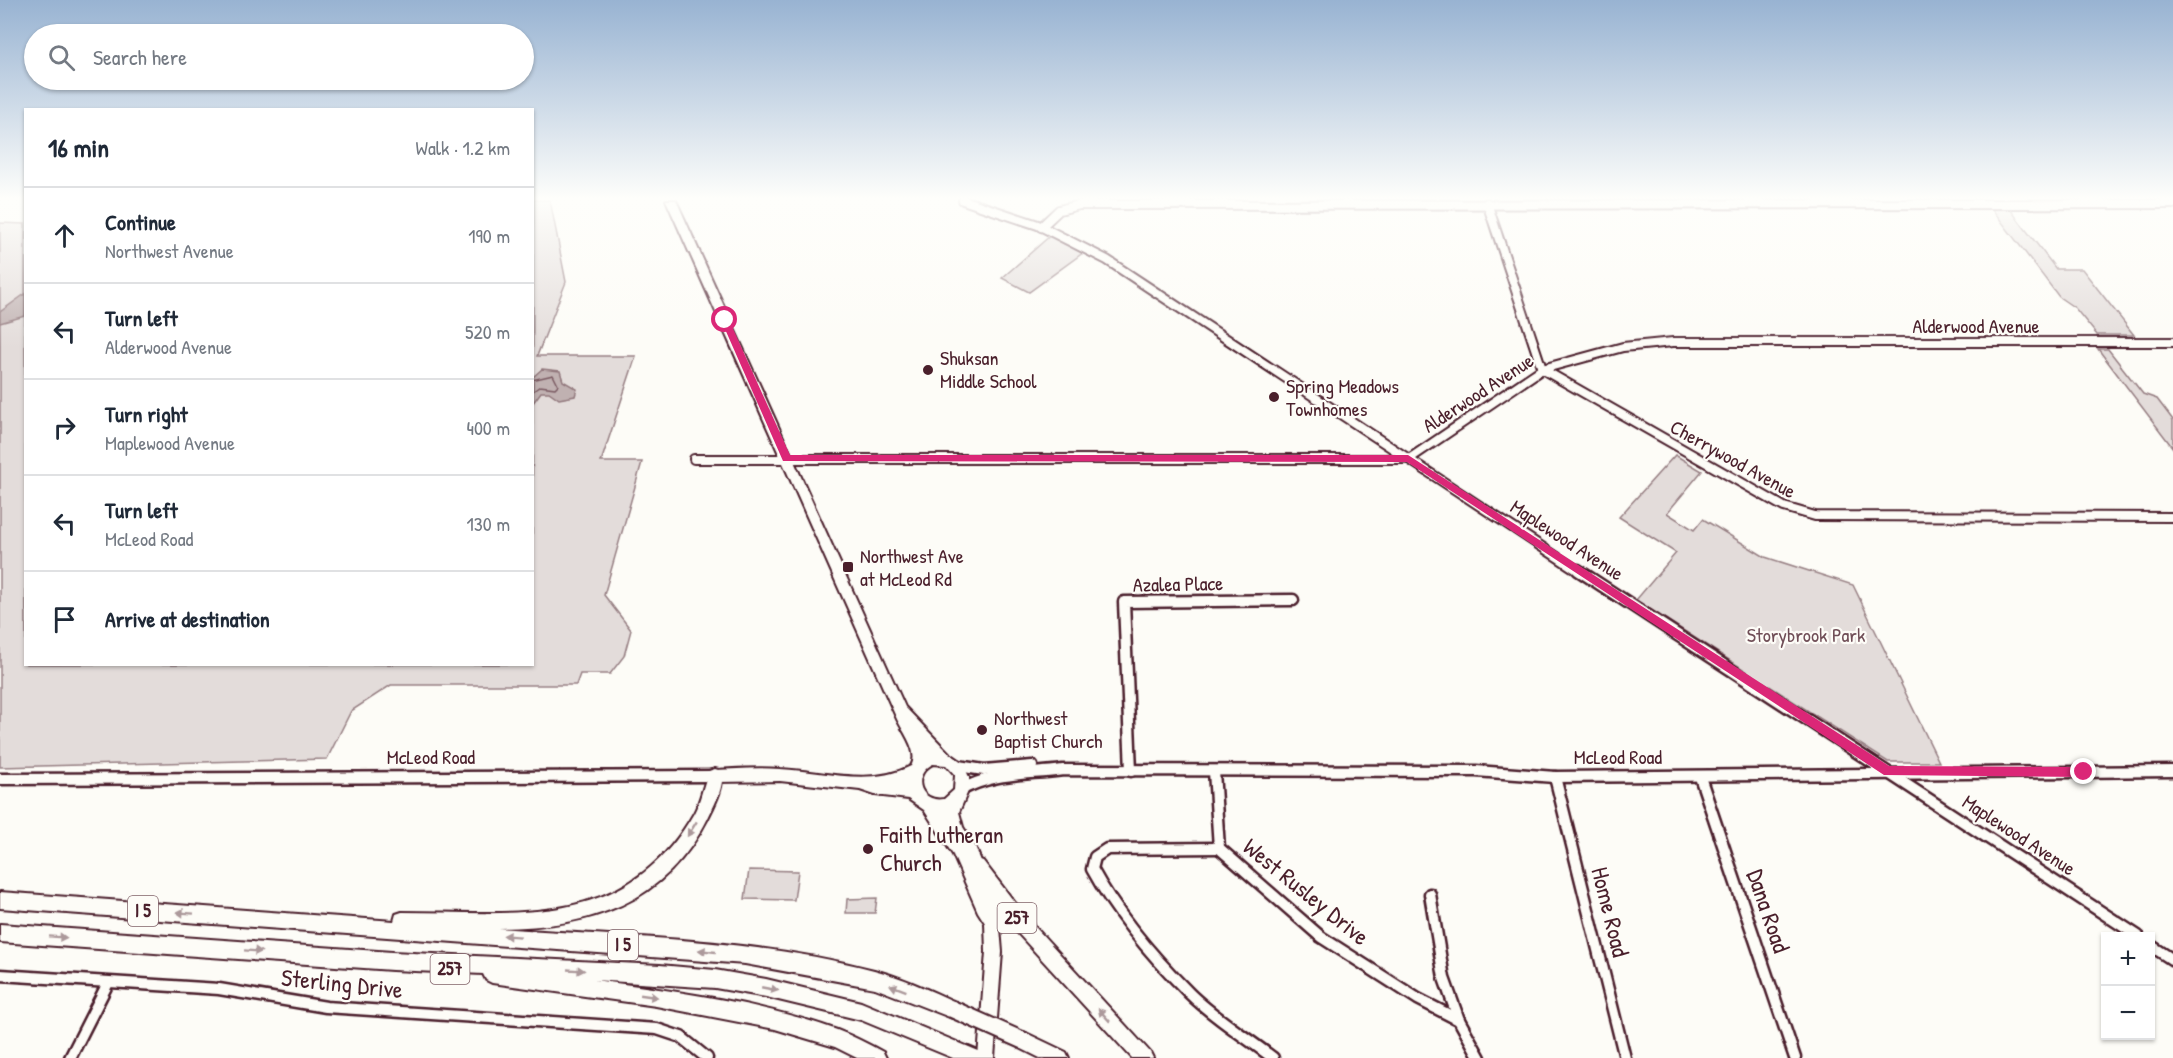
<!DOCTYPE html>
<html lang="en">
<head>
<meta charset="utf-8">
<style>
	body { margin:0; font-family:"Patrick Hand",sans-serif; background:#f6f6f7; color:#1f2937 }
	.controls { position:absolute; right:18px; bottom:18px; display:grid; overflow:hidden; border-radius:0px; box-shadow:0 2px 4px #0004 }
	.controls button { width:54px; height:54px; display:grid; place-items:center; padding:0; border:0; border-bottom:2px solid #e0e1e3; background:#fff; color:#1f2937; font:30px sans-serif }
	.stop { position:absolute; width:18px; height:18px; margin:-14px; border:4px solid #db2777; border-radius:50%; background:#fff }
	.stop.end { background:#db2777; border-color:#fff; box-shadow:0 2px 6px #0008 }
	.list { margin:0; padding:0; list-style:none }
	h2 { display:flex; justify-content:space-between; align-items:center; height:78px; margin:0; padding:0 24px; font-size:26px }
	h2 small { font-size:20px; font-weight:400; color:#747a83 }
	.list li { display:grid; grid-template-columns:39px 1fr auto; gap:18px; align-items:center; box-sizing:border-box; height:96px; padding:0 24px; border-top:2px solid #e0e1e3 }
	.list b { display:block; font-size:22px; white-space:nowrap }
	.list p { margin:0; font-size:20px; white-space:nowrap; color:#747a83 }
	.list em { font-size:20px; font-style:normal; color:#747a83 }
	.icon { flex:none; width:33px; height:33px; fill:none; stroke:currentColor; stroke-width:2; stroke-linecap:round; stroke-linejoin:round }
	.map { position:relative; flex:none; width:2173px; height:1058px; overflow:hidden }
	.search { position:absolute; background:#fff; box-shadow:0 2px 4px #0004; left:24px; top:24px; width:510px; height:66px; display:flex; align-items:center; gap:15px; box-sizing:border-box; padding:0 21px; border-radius:33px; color:#747a83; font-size:22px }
	.panel { position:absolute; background:#fff; box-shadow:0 2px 4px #0004; left:24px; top:108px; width:510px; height:558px; border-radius:0px }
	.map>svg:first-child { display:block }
</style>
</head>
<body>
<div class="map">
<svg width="2173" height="1058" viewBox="0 0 2173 1058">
	<rect width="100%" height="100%" fill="#fdfcf7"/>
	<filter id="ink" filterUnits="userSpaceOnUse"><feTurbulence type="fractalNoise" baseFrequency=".0167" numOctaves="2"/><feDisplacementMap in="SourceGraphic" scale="12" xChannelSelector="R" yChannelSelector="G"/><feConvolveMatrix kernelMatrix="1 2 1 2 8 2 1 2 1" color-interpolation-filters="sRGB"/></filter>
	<g filter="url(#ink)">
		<g fill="#e3dcda" stroke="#967e82" stroke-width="1.5">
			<path d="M533,200H550L566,282L537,356H636L601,462H642L604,595L631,630L624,656L610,674H580L576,685H391L351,711L327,759L0,767V223L25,224L26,664H532Z"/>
			<path d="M1992,209H2010L2056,269H2082L2134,335H2097L2075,308L2059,297Z"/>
			<path d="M1051,235L1084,252L1029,292L1002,278Z"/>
			<path d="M2098,349H2108L2143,394L2157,399L2173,420V448Z"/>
			<path d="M1675,455L1702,471L1667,513L1694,530L1703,519L1765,557L1853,585L1939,762H1888L1636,600L1676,553L1619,517Z"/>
			<path d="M749,870L798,871L794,900L745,899Z"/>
			<path d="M877,898L875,913H846L847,899Z"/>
		</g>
		<g fill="#c0b1b1" stroke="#91777b" stroke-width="1.5">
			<path d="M25,294V316L0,323V312Z"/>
			<path d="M542,369L560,371L563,381L577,389L575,396L559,399L549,392H541L533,403V377Z"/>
		</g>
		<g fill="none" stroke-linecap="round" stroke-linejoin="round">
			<path stroke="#795961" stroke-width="1.5" d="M532,380L553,375L558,385L555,388L540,386L532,392"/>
			<defs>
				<g id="minor-far1">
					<path d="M963,200L1038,225L1107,260L1580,572"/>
					<path d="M1487,203L1542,369L1784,507L1815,516L2173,517"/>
					<path d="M1041,227L1059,210L1079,205L2173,204"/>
					<path d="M694,459H1409L1542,369L1623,347L1673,342H2173"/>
				</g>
				<g id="minor">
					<path d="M1578,570L2138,936"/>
					<path d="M958,766L984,770L1032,766"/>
					<path d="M1131,771L1124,602L1293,600"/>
					<path d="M1214,771L1219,848L1321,937L1418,999L1459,1020L1480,1058"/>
					<path d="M1555,777L1625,1058"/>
					<path d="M1700,777L1795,1058"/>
					<path d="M0,779L715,776"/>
					<path d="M961,790C993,772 1027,775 1063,770L1476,771L1555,777L2173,771"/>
					<path d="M1219,848L1107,849L1095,857L1092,869C1117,915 1152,956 1189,993C1213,1017 1246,1037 1273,1058"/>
					<path d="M1430,894L1444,978L1459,1020"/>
					<path d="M2150,945L2173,960"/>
					<path d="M0,975L219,989L326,1007L657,1029L681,1037L707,1058"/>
					<path d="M70,1058L108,983"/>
				</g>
				<path id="major" d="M666,200H676L905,707L949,753L962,762L969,777V789L959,812L963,827L975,846L998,904L1002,952L994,1058H978L986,952L985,923L978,912L953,855L924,810L908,799L875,795L860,790L780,781L715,782L710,781L708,776L710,771L715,770C737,769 758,767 780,769C824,771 869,787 911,766C920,752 902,731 896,717ZM933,764L946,765L955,775L954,790L944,799C919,803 911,775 933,764Z"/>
				<g id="highway">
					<path d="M715,769L721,771C726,784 714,806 708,818C664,905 590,927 499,928C623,937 752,938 874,970C902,977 931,991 958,1003L961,1009L958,1015L952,1018L875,988L745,964L0,908V892L394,921L396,914L402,912C517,912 627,931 694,813C701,800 703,785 709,771Z"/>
					<path d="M977,859L983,861L1026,917L1150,1052L1153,1058H1132L1014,929L971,873L969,867L971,861Z"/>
					<path d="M0,924L392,952L660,965L715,970L766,979L861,1002L981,1052L984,1058H953L861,1020L766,997L715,988L594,980C675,991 760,1002 837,1030C853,1036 868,1044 883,1052L886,1058H857L835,1047L775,1029L656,1006L492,983L486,980L483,974L392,970L0,942Z"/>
					<path d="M1024,1032L1066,1052L1069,1058H1040L1018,1047L1015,1041L1018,1035Z"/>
				</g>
			</defs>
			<use href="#minor-far1" stroke="#4a1f2b" stroke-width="12"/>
			<use href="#minor" stroke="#4a1f2b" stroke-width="15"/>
			<use href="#major" stroke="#4a1f2b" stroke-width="4"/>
			<use href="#highway" stroke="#4a1f2b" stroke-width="4"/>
			<use href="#minor-far1" stroke="#fdfcf7" stroke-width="8"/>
			<use href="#minor" stroke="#fdfcf7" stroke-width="10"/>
			<use href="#major" fill="#fdfcf7" fill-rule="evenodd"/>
			<use href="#highway" fill="#fdfcf7" fill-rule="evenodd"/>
			<defs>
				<path id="highway-bridge" d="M952,1009L1024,1041"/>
			</defs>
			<use href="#highway-bridge" stroke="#4a1f2b" stroke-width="20" stroke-linecap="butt"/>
			<use href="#highway-bridge" stroke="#fdfcf7" stroke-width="16"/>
		</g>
		<defs><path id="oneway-solid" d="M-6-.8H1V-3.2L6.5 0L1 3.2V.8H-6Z" transform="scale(1.5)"/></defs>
		<g fill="#ac999b">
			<use href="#oneway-solid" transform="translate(692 829) rotate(122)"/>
			<use href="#oneway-solid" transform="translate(185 913) rotate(-176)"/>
			<use href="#oneway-solid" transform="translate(512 936) rotate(-176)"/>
			<use href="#oneway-solid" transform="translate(58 937) rotate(4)"/>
			<use href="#oneway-solid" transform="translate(253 951) rotate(4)"/>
			<use href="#oneway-solid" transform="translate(707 951) rotate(-174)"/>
			<use href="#oneway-solid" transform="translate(576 970) rotate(3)"/>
			<use href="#oneway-solid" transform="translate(898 988) rotate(-159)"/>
			<use href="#oneway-solid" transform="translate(770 989) rotate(11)"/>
			<use href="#oneway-solid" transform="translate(649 996) rotate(8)"/>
			<use href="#oneway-solid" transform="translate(1104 1015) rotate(-132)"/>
		</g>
	</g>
	<linearGradient id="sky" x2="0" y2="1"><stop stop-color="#98b3d2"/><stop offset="0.57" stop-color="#fefefb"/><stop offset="1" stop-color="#fefefb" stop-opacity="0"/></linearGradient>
	<rect width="2173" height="348" fill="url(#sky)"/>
	<path fill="#db2777" d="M722,318L729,320L790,455H1408L1889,766L2084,767L2089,772L2084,777L1884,775L1407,462L783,461L721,320Z"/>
	<g fill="#4a1f2b" stroke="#fdfcf7" stroke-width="2">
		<circle cx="928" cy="370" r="6"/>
		<circle cx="1274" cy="397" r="6"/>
		<rect x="842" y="561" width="12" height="12" rx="3"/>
		<circle cx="982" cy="730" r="6"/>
		<circle cx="868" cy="849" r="6"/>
	</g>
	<g text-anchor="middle" stroke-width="4.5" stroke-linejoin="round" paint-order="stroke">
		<g fill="#fdfcf7" stroke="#806168" stroke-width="1.5">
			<rect x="128" y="896" width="30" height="30" rx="4.5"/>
			<rect x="997.5" y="903" width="39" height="30" rx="4.5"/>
			<rect x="608" y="930" width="30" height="30" rx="4.5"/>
			<rect x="430.5" y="954" width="39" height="30" rx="4.5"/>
		</g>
		<g font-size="18" font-weight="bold" fill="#4a1f2b">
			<text x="143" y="917">I 5</text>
			<text x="1017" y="924">257</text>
			<text x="623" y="951">I 5</text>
			<text x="450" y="975">257</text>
		</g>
		<g font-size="20" fill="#4a1f2b" stroke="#fdfcf7">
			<text x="1976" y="333">Alderwood Avenue</text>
			<text transform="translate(1478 393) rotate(-33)" y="7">Alderwood Avenue</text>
			<text transform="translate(1733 459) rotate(29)" y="7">Cherrywood Avenue</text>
			<text transform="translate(1567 540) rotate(33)" y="7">Maplewood Avenue</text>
			<text transform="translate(1178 584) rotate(-1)" y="7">Azalea Place</text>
			<text x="431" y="764">McLeod Road</text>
			<text x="1618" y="764">McLeod Road</text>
			<text transform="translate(2019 835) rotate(33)" y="7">Maplewood Avenue</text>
		</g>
		<g font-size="20" fill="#4a1f2b" stroke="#fdfcf7" text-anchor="start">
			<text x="940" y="365">Shuksan<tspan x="940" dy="23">Middle School</tspan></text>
			<text x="1286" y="393">Spring Meadows<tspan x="1286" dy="23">Townhomes</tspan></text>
			<text x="860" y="563">Northwest Ave<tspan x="860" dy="23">at McLeod Rd</tspan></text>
			<text x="994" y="725">Northwest<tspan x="994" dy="23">Baptist Church</tspan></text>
		</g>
		<g font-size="20" fill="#704e57" stroke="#fdfcf7">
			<text x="1806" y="642">Storybrook Park</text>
		</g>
		<g font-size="24" fill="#4a1f2b" stroke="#fdfcf7" text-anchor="start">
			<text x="880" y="843">Faith Lutheran<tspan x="880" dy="28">Church</tspan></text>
		</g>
		<g font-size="24" fill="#4a1f2b" stroke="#fdfcf7">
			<text transform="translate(1306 892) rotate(39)" y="8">West Rusley Drive</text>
			<text transform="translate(1768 911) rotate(71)" y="8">Dana Road</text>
			<text transform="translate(1610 912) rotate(76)" y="8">Home Road</text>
			<text transform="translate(342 984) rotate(6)" y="8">Sterling Drive</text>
		</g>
	</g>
</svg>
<div class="controls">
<button>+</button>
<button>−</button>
</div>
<div class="stop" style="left:725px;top:320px"></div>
<div class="stop end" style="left:2084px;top:772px"></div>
<div class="search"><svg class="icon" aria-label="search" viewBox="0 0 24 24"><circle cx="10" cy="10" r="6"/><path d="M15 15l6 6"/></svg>Search here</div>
<section class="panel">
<h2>16 min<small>Walk · 1.2 km</small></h2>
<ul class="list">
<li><svg class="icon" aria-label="ahead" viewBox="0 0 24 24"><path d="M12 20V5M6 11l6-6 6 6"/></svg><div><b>Continue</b><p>Northwest Avenue</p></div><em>190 m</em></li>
<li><svg class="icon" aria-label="left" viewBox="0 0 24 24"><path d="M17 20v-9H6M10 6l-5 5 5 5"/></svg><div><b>Turn left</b><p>Alderwood Avenue</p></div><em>520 m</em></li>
<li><svg class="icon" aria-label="right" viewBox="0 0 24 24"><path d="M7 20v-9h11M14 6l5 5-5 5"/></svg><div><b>Turn right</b><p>Maplewood Avenue</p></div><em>400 m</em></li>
<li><svg class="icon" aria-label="left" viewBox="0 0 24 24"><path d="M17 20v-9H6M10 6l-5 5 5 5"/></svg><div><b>Turn left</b><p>McLeod Road</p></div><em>130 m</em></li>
<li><svg class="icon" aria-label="arrive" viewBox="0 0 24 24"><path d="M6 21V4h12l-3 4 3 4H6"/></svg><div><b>Arrive at destination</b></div></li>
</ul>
</section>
</div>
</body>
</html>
